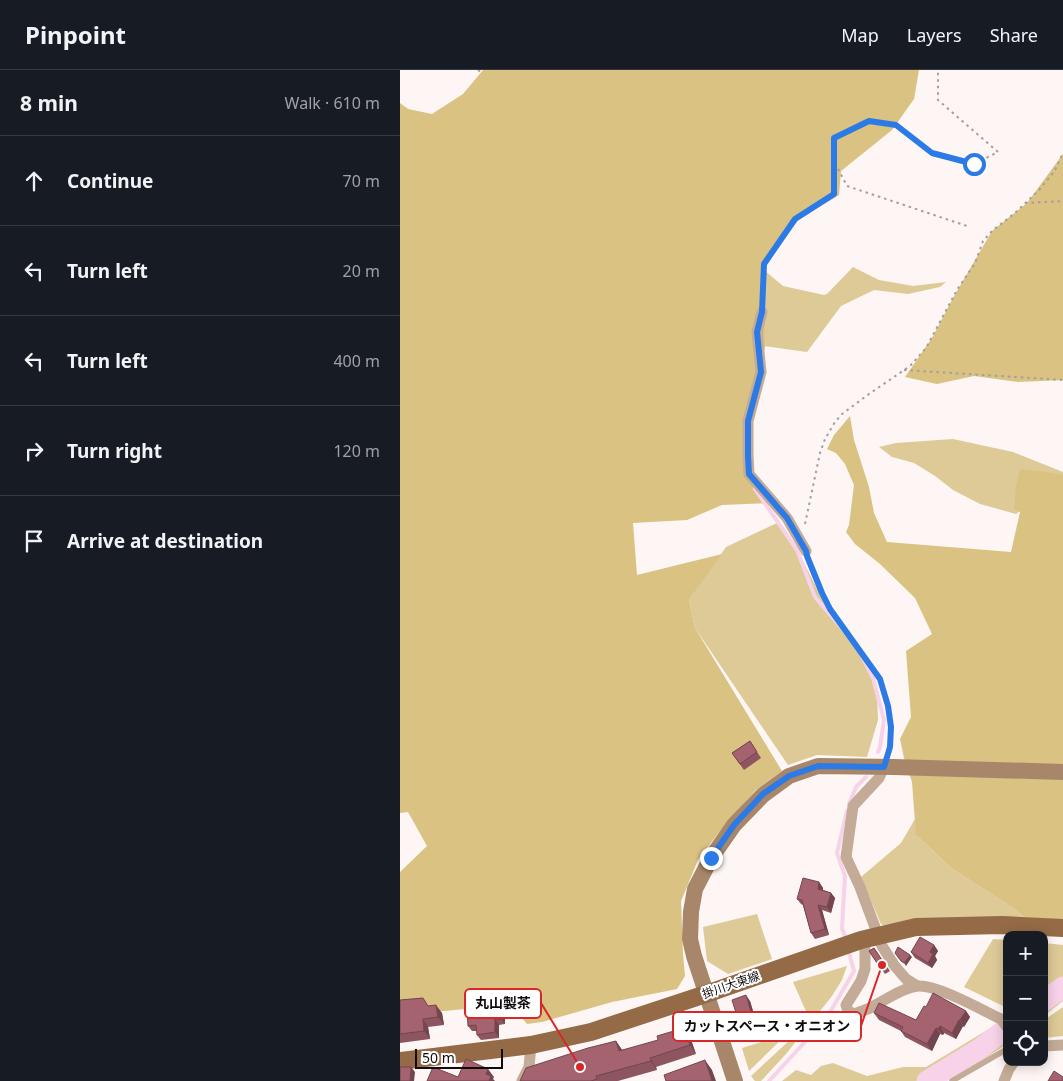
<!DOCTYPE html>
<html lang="en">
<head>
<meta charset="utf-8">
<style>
	body { margin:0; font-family:"Noto Sans","Noto Sans JP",sans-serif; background:#20242c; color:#f1f3f6 }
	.controls { position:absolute; right:15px; bottom:15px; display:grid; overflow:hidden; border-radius:10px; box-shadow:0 2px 12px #0003 }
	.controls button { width:45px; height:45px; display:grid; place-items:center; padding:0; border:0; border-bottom:1px solid #363941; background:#171b24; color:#f1f3f6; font:25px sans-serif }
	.scale { position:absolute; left:15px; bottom:12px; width:88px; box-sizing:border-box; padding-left:5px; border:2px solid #100c0b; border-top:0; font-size:14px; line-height:18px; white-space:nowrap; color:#100c0b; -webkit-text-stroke:4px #fff; paint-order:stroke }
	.stop { position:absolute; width:15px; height:15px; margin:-11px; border:4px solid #2c7ae6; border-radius:50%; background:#fff }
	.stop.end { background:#2c7ae6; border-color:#fff; box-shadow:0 1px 5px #0008 }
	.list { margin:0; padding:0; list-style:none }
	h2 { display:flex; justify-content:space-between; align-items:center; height:65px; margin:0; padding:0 20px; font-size:21px }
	h2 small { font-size:16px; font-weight:400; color:#9ea1a6 }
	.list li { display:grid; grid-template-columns:32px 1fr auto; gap:15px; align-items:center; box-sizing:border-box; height:90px; padding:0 20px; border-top:1px solid #363941 }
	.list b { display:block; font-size:19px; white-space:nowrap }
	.list em { font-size:16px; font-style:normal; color:#9ea1a6 }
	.icon { flex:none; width:28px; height:28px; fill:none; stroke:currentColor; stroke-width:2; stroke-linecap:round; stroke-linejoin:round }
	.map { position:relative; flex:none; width:663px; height:1011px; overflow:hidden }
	header { display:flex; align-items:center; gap:30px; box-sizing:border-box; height:70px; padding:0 25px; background:#171b24; border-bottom:1px solid #363941 }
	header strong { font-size:24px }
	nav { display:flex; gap:28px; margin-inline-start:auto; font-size:18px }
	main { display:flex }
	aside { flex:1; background:#171b24 }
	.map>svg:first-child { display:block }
</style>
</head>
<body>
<header>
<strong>Pinpoint</strong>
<nav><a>Map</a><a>Layers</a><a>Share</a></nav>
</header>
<main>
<aside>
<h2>8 min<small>Walk · 610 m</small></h2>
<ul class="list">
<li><svg class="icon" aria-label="ahead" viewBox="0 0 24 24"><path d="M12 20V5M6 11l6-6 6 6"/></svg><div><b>Continue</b></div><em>70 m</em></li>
<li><svg class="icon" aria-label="left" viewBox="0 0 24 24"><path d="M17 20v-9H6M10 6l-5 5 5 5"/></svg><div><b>Turn left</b></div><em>20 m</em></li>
<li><svg class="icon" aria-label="left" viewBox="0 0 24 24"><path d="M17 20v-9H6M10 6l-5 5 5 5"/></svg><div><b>Turn left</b></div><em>400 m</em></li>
<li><svg class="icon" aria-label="right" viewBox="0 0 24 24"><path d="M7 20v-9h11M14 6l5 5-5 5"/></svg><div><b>Turn right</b></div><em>120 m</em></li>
<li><svg class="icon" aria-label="arrive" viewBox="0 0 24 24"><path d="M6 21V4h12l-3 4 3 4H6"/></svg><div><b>Arrive at destination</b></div></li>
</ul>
</aside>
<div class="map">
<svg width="663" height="1011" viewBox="0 0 663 1011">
	<rect width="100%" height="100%" fill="#fdf6f4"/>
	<g fill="#ddca97">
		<path d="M453,197L479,210L513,216L546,212L540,217L508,224L474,220L441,236L407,282L364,276V200L383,216L424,225L427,224Z"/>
		<path d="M553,369L613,382L663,402V407L616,444L580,434L553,420L535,406L514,393L492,387L479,377L496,373Z"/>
		<path d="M377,453L394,473L426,537L450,566L470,596L477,620L478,650L467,687L417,685L388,695L295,558L289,530L326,477Z"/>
		<path d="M515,749L518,767L551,798L613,838L629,851L484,856L481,854L461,807L501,773Z"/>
		<path d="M357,844L372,889L328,904L307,891L303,857Z"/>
		<path d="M593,869L607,870V938L564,917Z"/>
		<path d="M644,873L663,875V931L644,946Z"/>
		<path d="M447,896L442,910L432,926L386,984L361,1011H355L351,1006L391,969L409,948L393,912Z"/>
		<path d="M663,937V966L644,968V950Z"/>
		<path d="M607,945V974L569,999L544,1011H382L396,1000L411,1005L421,996L433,993L467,1006L503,997H526L594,956Z"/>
		<path d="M387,964L349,1001L342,978Z"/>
	</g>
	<g fill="#d9c282">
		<path d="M83,0H519L514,29L492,60L441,101L439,125L399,149L382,171L364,199L365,277L348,351L349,404L373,433L322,435L287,450L233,453L237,505L322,484L289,530L295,558L382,701L356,720L320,761L298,790L281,831L283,884L285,906L277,919L212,932L142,952L127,954L110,933L96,936L34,942L0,938V802L27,776L8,742L0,743V33L8,39L32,44L63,24Z"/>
		<path d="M663,84V310L618,312L574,306L537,314L505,307L532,268L553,228L592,161L627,133Z"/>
		<path d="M450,346L454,370L469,417L474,443L487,472L611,482L620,442L614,439L616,416L620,399L646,402L663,405V849L629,851L613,838L551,798L516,765L512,712L504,688L500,669L511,647L506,581L532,564L515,528L480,494L455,474L446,462L449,455L454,415L445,394L436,383L427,379L434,365Z"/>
	</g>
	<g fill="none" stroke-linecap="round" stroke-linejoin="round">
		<g stroke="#f7d2e9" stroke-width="4">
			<path d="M355,419L397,480L415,527L457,576L473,608L484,650L480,677L478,682"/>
			<path d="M449,734L456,717L466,707"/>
			<path d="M446,870L442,858L445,806L437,783L447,741"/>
			<path d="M369,1011L426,949L454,901L448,879"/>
		</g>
		<g stroke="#f7d2e9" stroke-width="21">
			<path d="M644,931L663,917"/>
			<path d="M527,1011L578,980L607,958"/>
		</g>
		<g stroke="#a49e9c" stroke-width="2" stroke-dasharray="2.5 4" stroke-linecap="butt">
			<path d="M78,0L81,2"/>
			<path d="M435,93L447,116L567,156"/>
			<path d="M625,133L663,131"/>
			<path d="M362,232L364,195L395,149L434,124V68L469,51L496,55L532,83L574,94L598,82L538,30V0"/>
			<path d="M504,300L663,310"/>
			<path d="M405,454L420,383L425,369L435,352L442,344L469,324L510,296L526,278L557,220L575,193L583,171L592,161L615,143L639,120L654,102L663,83"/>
			<path d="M409,491L422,523L430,539L480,609L488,636L491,657L490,677L489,682"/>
		</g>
		<path stroke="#c3ab97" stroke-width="5.5" d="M552,1011L607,979"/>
		<g stroke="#c3ab97" stroke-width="11">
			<path d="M362,242L357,262L361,302L348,351V385L349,404L387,448L406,481"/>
			<path d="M484,697L479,708L453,736L446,787L460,817L482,876L494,895L506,909L517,916"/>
			<path d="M465,869V899L461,911L446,935L448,941L454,944C460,942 466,940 472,937C485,930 504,917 518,916C538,915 582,940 601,949L607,957"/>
			<path d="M644,976L663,975"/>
			<path d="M122,1011L129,997L131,975"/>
			<path d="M604,1011L609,999L614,992"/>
		</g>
		<path stroke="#a88669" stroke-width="16" d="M335,1011L294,886L290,869L291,842L295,819L311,788L334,755L363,725L389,706L418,696L494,697L663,702"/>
		<path stroke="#946b46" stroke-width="18" d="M0,991L131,975L191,962L306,924L461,870L516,857L602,855L663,858"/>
	</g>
	<g fill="#8d555f">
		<path d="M350,671L361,688L344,700L332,683Z"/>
		<path d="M419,812L423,818V820L431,823L435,828L431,843L422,840L429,865L415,869L411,863L403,835L401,834L397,829Z"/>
		<path d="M534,875L538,881L535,886L537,890L532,898L515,888L511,882Z"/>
		<path d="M474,878L490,901L485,904L469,881Z"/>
		<path d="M0,930L28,936L42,943L44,955L28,957L30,969L0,973Z"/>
		<path d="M92,930L96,936V940L105,945V954L99,955V968L81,970L77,965V961H72L68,956L76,940Z"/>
		<path d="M350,931L355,948L341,952L337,946Z"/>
		<path d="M526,937L566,941L570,947L564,957L563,956L556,969L544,963L543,965L540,964L532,981L505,967L501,961L479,950L474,943L516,950Z"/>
		<path d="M290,967L296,984L256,997L257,1000L218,1011H120L216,971L222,980Z"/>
	</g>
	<g fill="#73454e">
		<path d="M419,812L423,818L422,825L418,819Z"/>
		<path d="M431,823L435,828L431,843L427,837Z"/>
		<path d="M418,835L422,840L429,865L425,859Z"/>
		<path d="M534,875L538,881L535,886L537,890L532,898L528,893L530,882Z"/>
		<path d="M510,885L512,887L506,896L504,893Z"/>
		<path d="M346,925L350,931L355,948L351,942Z"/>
		<path d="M92,930L96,936V946L92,940Z"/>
		<path d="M36,935L42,943L44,955L38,947Z"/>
		<path d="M101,939L105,945V954L101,949Z"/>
		<path d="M566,941L570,947L564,957L560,950Z"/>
		<path d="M23,949L28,957L30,969L24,961Z"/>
		<path d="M95,949L99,955V968L95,962Z"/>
		<path d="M559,950L563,956L556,969L552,963Z"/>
		<path d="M540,956L544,963L543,965L538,959Z"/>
		<path d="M284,958L290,967L296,984L290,975Z"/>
		<path d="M536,958L540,964L532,981L527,974Z"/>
		<path d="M216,971L222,980L219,981Z"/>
		<path d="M250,988L256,997L257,1000L251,991Z"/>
		<path d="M305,990L312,1000L316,1011H312Z"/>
		<path d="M11,997L15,1002L14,1011H10Z"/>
		<path d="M88,999L94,1007L93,1009L95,1011H89L86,1004Z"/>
	</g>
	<g fill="#a4636f" stroke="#73454e">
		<path d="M350,671L357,682L340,694L332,683Z"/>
		<path d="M403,808L419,812L418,819L431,823L427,837L418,835L425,859L411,863L402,830L397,829Z"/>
		<path d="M520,867L534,875L530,882L533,884L528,893L511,882Z"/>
		<path d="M498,877L510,885L504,893L501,891L495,883Z"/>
		<path d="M474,878L486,896L481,899L469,881Z"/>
		<path d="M533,923L566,941L560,950H559L552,963L540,956L538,959L536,958L527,974L501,961L503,957L474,943L479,933L516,950L524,936L526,937Z"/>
		<path d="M346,925L351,942L337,946L332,930Z"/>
		<path d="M23,928L28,936L36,935L38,947L23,949L24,961L0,964V930Z"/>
		<path d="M92,930V940L101,939V949H95V962L77,965L76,955L68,956L67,940H76V931Z"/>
		<path d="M284,958L290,975L250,988L251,991L196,1006L197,1009L191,1011H120L126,998L188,978L216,971L219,981L258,970L257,966Z"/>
		<path d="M66,989L88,999L86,1004L91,1006L89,1011H27L33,997L58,1007Z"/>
		<path d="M305,990L312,1011H266L264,1005Z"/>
		<path d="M0,997H11L10,1011H0Z"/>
		<path d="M654,1001L663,1007V1011H648Z"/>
	</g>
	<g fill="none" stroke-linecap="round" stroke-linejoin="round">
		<path stroke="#2c7ae6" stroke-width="6" d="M311,788L334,755L363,724L389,706L418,696L484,697L490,677L491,657L488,636L480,609L430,539L422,523L407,486L406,481L387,448L349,404L348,386V351L361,302L357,262L362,242L364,194L395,149L434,124V68L469,51L496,55L532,83L574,94"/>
	</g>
	<g text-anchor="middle" stroke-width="4" stroke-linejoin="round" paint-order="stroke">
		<g font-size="12" fill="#100c0b" stroke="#fff">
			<text transform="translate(331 915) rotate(-19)" y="4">掛川大東線</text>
		</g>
	</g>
	<path fill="none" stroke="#d62828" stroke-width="2" d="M180 997L141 933M482 895L461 956"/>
	<g fill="#d62828" stroke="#fff" stroke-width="2">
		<circle cx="180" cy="997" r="5"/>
		<circle cx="482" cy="895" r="5"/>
	</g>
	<g fill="#fff" stroke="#d62828" stroke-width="2">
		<rect x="65" y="919" width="76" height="29" rx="5"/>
		<rect x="273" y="942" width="188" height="29" rx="5"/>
	</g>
	<g font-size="14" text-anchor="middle" font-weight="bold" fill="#100c0b">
		<text x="103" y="938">丸山製茶</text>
		<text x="367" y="961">カットスペース・オニオン</text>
	</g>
</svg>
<div class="controls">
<button>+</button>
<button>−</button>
<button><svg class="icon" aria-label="locate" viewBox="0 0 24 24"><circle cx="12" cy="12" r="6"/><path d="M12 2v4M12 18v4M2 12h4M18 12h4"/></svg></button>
</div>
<div class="scale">50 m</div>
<div class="stop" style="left:574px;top:94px"></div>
<div class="stop end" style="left:311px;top:788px"></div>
</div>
</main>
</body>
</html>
